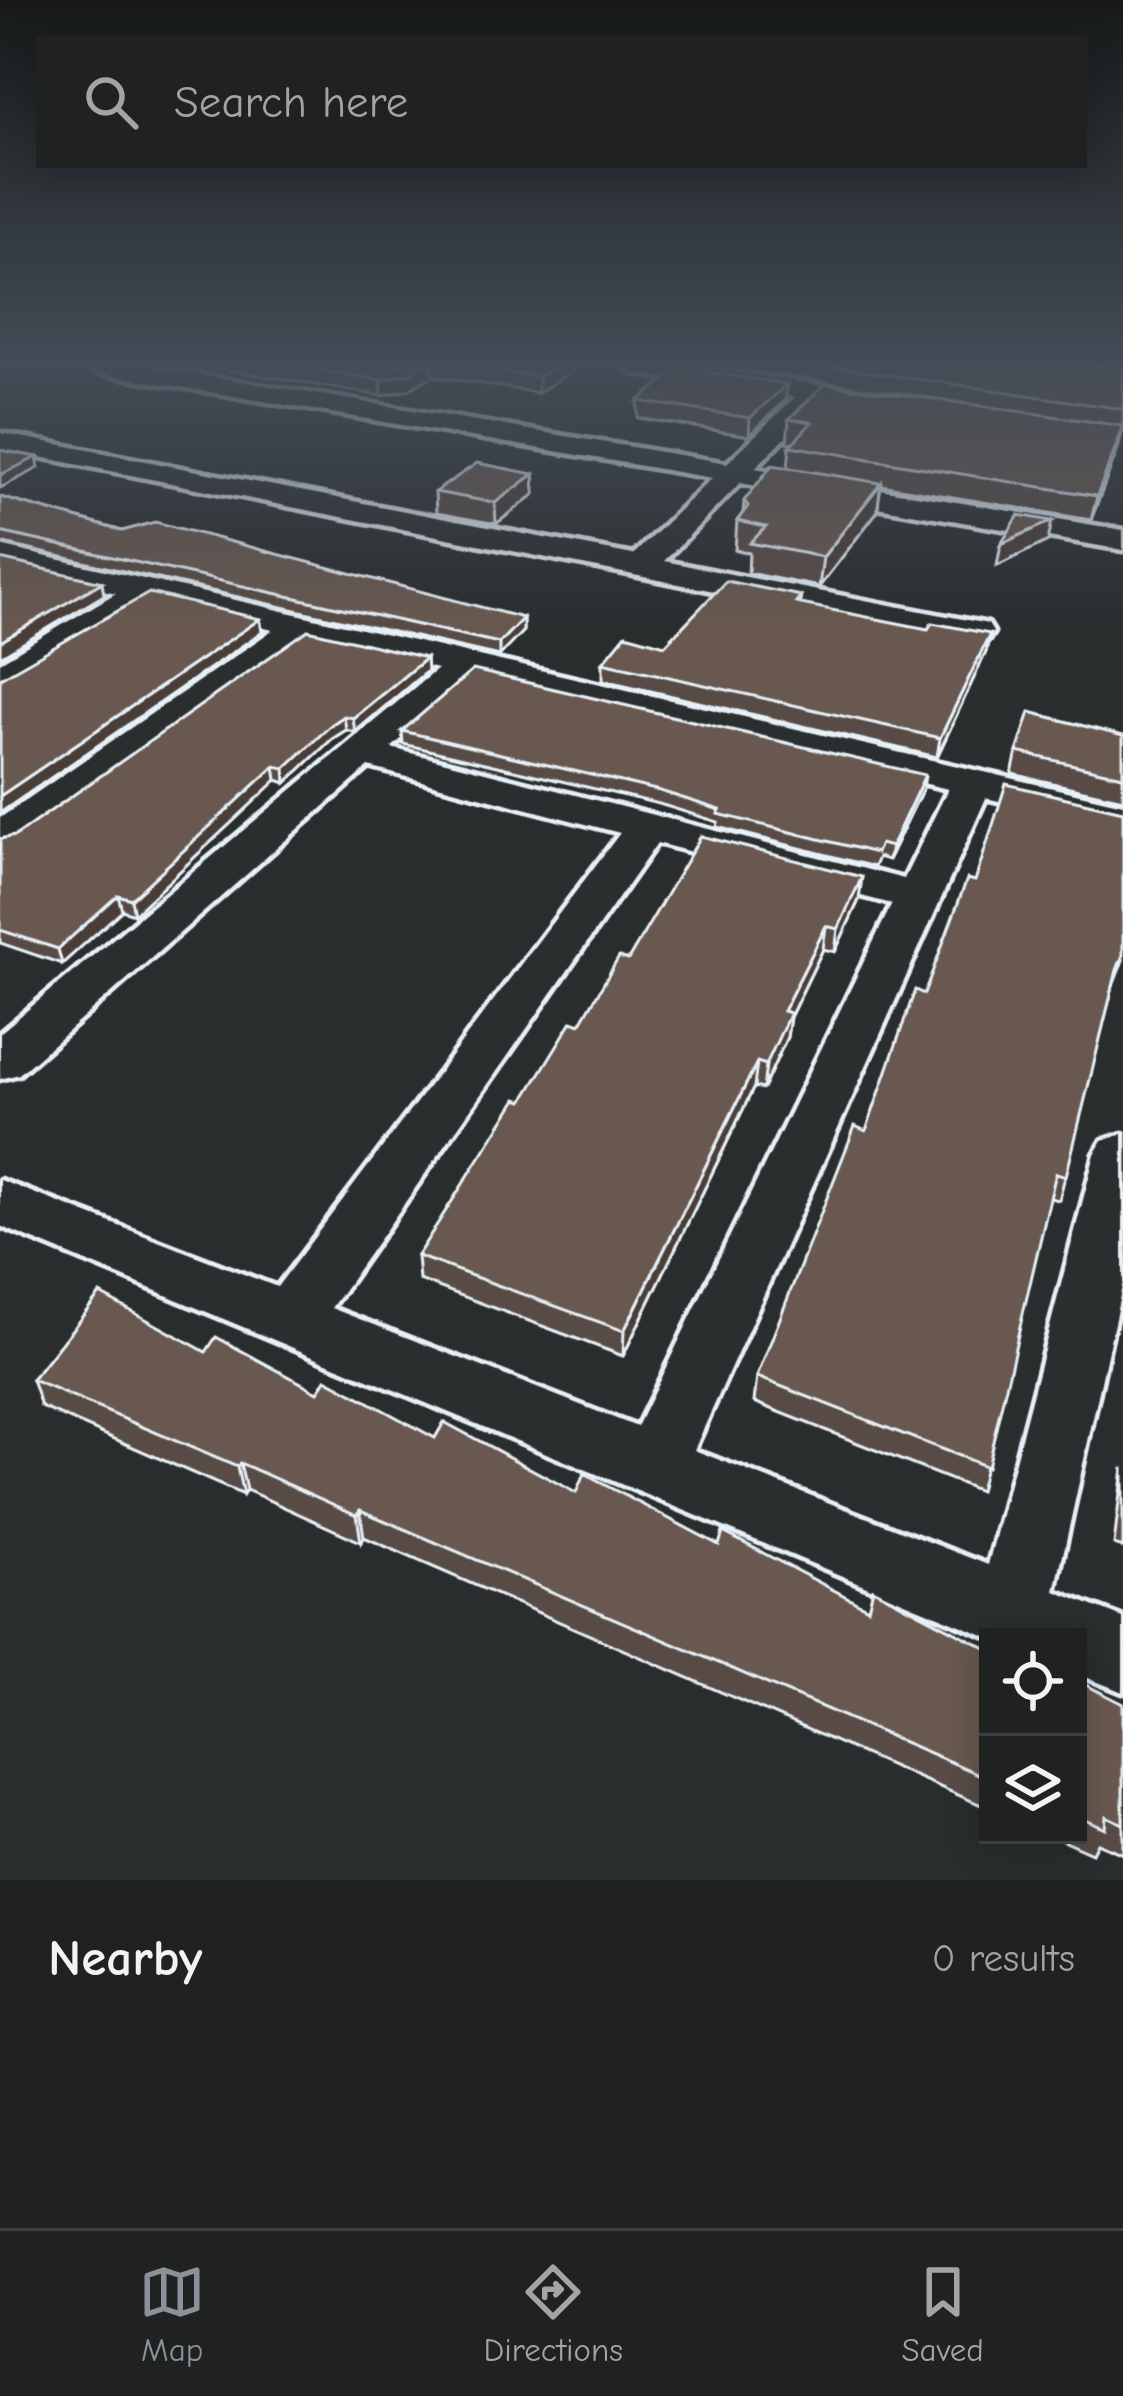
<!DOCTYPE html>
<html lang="en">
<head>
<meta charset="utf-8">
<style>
	body { margin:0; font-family:"Comic Neue",sans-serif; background:#2d2f2f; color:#f1f3f6 }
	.controls { position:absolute; right:36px; bottom:36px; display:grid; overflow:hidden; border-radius:0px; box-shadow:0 6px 30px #0003 }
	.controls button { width:108px; height:108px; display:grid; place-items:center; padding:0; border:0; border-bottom:3px solid #3d3f40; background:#202222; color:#f1f3f6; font:60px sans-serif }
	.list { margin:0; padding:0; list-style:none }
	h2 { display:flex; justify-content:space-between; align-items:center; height:156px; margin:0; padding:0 48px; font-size:51px }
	h2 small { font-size:39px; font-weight:400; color:#a2a4a5 }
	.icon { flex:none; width:66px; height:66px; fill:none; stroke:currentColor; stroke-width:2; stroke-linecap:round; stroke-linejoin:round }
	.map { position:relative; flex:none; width:1123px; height:1880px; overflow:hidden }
	.search { position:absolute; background:#202222; box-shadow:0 6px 30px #0003; left:36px; right:36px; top:36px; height:132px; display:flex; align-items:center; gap:30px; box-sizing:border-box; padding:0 42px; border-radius:0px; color:#a2a4a5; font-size:45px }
	.sheet { height:348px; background:#202222 }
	nav { display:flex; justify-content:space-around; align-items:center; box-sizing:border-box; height:168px; border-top:3px solid #3d3f40; background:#202222; font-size:33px; color:#a2a4a5 }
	nav a { display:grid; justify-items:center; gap:6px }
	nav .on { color:#8c9099 }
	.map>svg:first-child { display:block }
</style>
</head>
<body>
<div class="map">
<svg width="1123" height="1880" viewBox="0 0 1123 1880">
	<rect width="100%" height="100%" fill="#2a2d2e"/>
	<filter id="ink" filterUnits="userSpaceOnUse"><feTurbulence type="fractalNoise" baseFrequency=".00833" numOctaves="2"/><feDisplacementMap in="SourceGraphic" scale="24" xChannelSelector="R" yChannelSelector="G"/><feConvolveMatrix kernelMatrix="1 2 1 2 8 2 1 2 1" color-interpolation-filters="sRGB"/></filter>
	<g filter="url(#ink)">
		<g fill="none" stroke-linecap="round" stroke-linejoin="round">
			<defs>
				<g id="minor">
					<path d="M86,365H142L727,463L795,397L633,373L621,365H682L881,394L890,396V408L821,401L755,468L1123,530V550L740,483L664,561L988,624L993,632L988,640L975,643L0,449V433L633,555L712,478L99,373Z"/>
					<path d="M1076,365H1123V377L1080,370Z"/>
					<path d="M0,546L1123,804V830L986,798L694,1450L988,1565L1095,1154L1103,1140L1123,1134V1282L1055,1591L1123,1618V1692L1078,1674V1637H989L0,1226V1180L277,1287L620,833L369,767L19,1074L0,1079V1033L437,669L308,638L16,847L0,851V818L273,630L151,601L0,689V662L116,593L0,566ZM472,677L948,789L904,879L391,748ZM657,843L892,904L637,1427L331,1308Z"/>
				</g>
			</defs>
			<use href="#minor" stroke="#e8f1f8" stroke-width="9"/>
			<use href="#minor" fill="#2a2d2e" fill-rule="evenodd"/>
		</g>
		<g fill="#594c45" stroke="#e8f1f8" stroke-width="3">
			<path d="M198,365H581L538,393L433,376L408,390L382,396Z"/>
			<path d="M712,365H1087L1123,369V429L1118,449L1091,520L881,485L877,512L819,587L748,573L749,553L735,550L737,521L743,513L744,501L788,468L790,446L793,443L787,442L789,419L1091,422Z"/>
			<path d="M787,384L785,400L749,436L638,418V401Z"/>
			<path d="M534,474L535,494L496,524L436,513L435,492Z"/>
			<path d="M0,497L122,531L523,618V631L499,656L0,543Z"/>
			<path d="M801,596L800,604L986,652L937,757L603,680V662L665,645Z"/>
			<path d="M426,658L427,671L355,732L346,730L332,739L286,783L277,780L134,914L122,910L62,964L0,943V839L15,836Z"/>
			<path d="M402,731L923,788L888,860L878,857L874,867L717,827L718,822L659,804L403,744Z"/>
			<path d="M1123,736V799L1012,774L1017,752Z"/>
			<path d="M859,900L835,952L823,949L790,1017L787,1037L763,1089L754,1087L623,1356L419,1280L417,1256L523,1101L628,960Z"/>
			<path d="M1123,960L1113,986L1059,1200L1050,1198L979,1491L754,1402L757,1377L866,1131L924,994Z"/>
			<path d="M206,1352L318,1392L576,1493L719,1545L868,1608L988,1649V1808L364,1537L361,1542L246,1490L243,1495L41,1407L32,1380Z"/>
			<path d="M1123,1467V1548L1114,1545Z"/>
			<path d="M1078,1681L1123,1704V1854L1097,1843L1092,1853L1051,1835H1078Z"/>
		</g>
		<g fill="#493e38" stroke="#e8f1f8" stroke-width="3">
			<path d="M424,365H432L433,376L408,390L382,396L381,380Z"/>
			<path d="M557,365H581L538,393V377Z"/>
			<path d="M787,384L785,400L749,436L750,418Z"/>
			<path d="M1123,428L1118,449L1091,520L1097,496Z"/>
			<path d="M37,457L39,468L0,488V475Z"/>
			<path d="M534,474L535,494L496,524L495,503Z"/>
			<path d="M881,483L877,512L819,587L823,557Z"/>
			<path d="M1052,521L1048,541L997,566L1001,544Z"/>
			<path d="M102,582L104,595L0,657V642Z"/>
			<path d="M523,618V631L499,656V643Z"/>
			<path d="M260,619L262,632L0,813V796Z"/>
			<path d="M990,634L986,652L937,757L940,738Z"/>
			<path d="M426,658L427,671L355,732L353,718Z"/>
			<path d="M344,716L346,730L332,739L286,783L285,768L331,725Z"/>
			<path d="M275,766L277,780L134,914L131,899Z"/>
			<path d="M925,775L923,788L888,860L891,847Z"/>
			<path d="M862,877L859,900L835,952L838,929Z"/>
			<path d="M118,895L122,910L62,964L58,949Z"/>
			<path d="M826,926L823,949L790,1017L787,1037L763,1089L766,1065L783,1011Z"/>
			<path d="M757,1062L754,1087L623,1356L624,1331Z"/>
			<path d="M240,1463L246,1490L243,1495L237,1467Z"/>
			<path d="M360,1510L364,1537L361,1542L357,1515Z"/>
		</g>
		<g fill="#685850" stroke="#e8f1f8" stroke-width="3">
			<path d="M290,365H424L407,374L381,380Z"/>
			<path d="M463,365H557L538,377Z"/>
			<path d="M821,365H1087L1123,369V409Z"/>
			<path d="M679,368L787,384L750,418L638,401Z"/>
			<path d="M825,384L1123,426V428L1097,496L790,446L812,422L789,419Z"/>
			<path d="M0,450L37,457L0,475Z"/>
			<path d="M477,463L534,474L495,503L435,492Z"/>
			<path d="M772,465L881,483L823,557L750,543L766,527L737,521L748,506L744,501Z"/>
			<path d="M0,497L122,531L155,522L523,618L499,643L0,532Z"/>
			<path d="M1019,515L1052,521L1001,544Z"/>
			<path d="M0,559L102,582L0,642Z"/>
			<path d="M726,581L801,596L796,603L928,629L932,623L990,634L940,738L603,662L626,634L665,645Z"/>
			<path d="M149,593L260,619L0,796V678Z"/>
			<path d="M308,630L426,658L353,718L344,716L331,725L285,768L275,766L131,899L118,895L58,949L0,930V839L15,836Z"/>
			<path d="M473,670L925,775L891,847L880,844L876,853L718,814L720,810L660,791L402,731Z"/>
			<path d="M1030,712L1123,736V776L1017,752Z"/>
			<path d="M1006,784L1123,811V955L1117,970L1066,1176L1056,1173L987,1467L757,1377L855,1126L866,1131L915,990L924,994L967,879L975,881Z"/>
			<path d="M701,836L862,877L838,929L826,926L783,1011L790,1013L766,1065L757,1062L624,1331L417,1256L517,1099L523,1101L572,1021L580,1024L619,957L628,960Z"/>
			<path d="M100,1294L206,1352L216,1337L318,1392L326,1379L435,1438L444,1422L576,1493L584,1474L719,1545L723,1532L868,1608L873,1589L988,1649V1778L360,1510L357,1515L240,1463L237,1467L32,1380Z"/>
			<path d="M1078,1681L1123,1704V1824L1106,1816L1105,1828L1078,1816Z"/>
		</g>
	</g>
	<linearGradient id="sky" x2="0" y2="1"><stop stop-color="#171919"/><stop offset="0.58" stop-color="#444c57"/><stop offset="1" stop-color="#444c57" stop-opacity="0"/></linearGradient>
	<rect width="1123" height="628" fill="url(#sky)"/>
</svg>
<div class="controls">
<button><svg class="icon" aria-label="locate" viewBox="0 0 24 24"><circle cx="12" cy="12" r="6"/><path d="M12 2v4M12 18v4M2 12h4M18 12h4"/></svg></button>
<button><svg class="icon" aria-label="layers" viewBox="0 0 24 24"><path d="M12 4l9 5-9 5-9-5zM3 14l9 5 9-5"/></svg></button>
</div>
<div class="search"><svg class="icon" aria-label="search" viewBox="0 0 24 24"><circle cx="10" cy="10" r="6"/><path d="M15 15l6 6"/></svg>Search here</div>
</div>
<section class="sheet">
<h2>Nearby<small>0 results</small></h2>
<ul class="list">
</ul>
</section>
<nav>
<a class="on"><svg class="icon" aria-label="map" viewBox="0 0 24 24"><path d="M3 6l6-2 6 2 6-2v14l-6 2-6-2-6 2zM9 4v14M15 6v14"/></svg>Map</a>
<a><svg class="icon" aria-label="directions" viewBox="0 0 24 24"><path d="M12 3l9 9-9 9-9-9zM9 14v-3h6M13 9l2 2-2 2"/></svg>Directions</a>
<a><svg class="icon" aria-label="saved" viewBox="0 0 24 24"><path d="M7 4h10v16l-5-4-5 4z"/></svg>Saved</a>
</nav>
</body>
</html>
